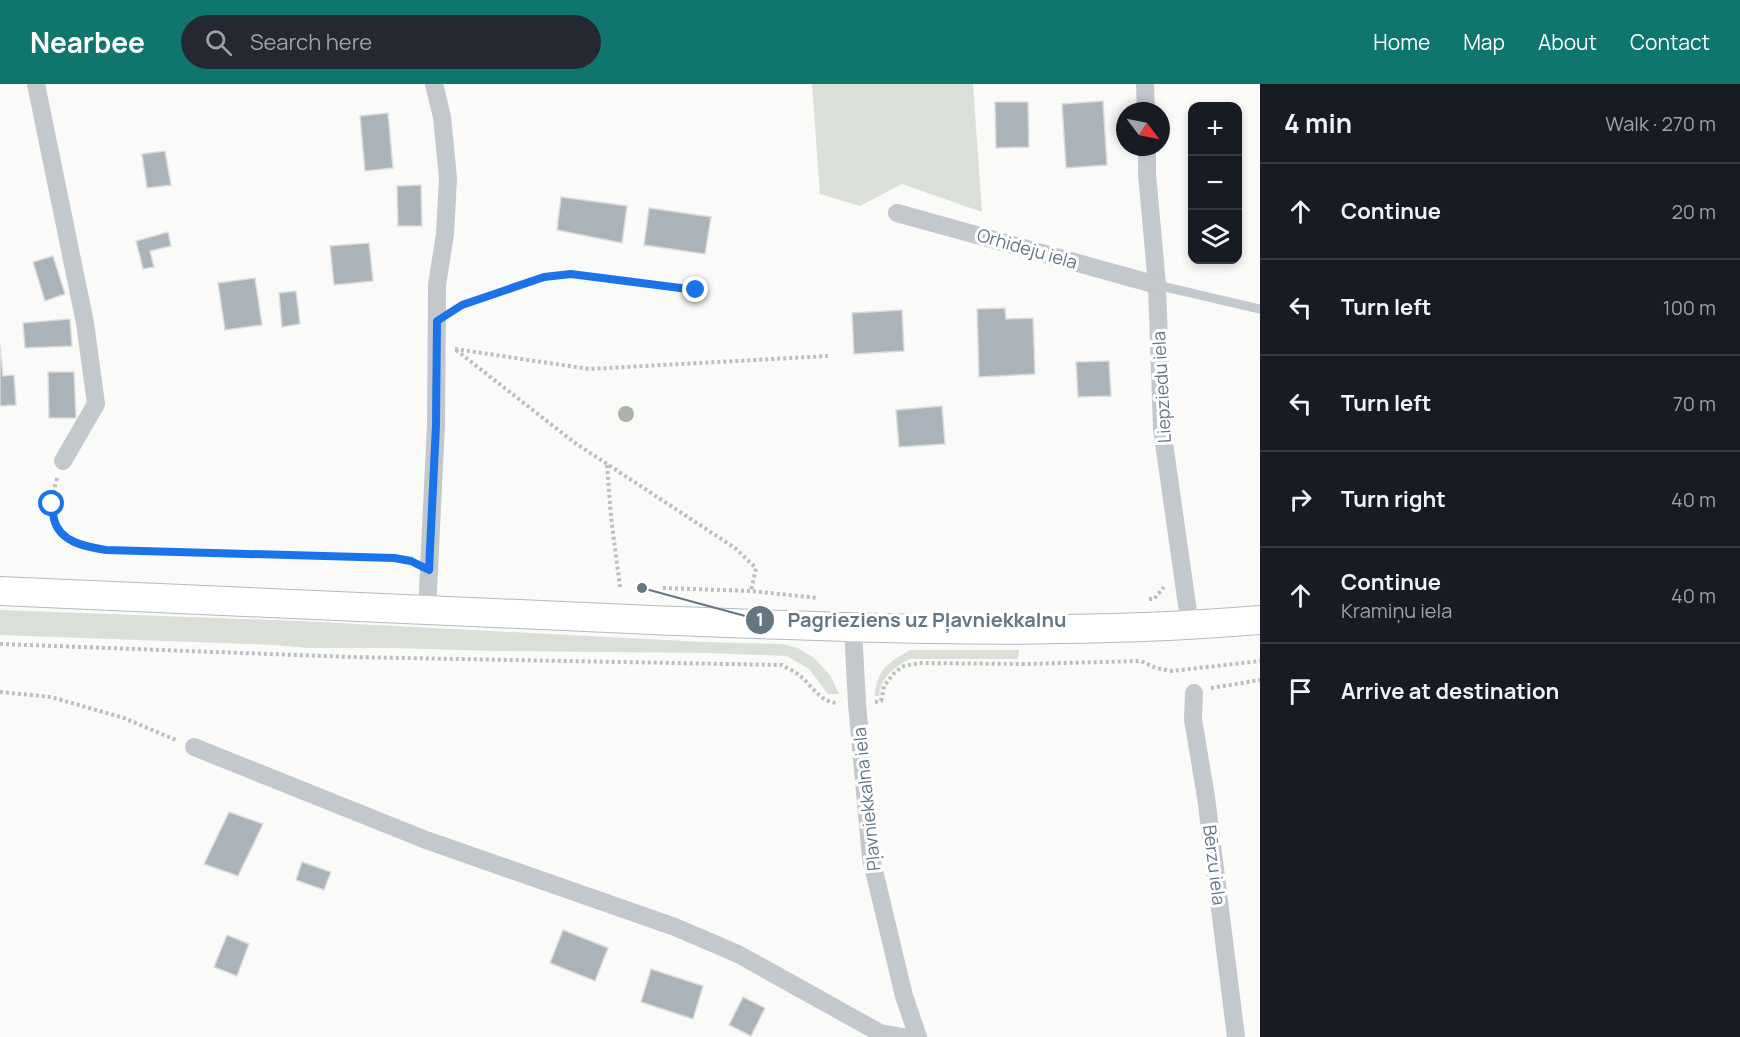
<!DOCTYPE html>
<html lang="en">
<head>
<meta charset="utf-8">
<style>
	body { margin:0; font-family:Manrope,sans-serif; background:#242831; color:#f1f3f6 }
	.controls { position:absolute; right:18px; top:18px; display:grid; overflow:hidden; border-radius:12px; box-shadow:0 3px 9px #0003 }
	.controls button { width:54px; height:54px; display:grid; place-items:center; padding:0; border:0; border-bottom:2px solid #363941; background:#171b24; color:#f1f3f6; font:30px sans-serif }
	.compass { position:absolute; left:1116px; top:18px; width:54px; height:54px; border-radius:50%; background:#171b24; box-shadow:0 3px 9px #0003; rotate:122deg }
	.stop { position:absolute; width:18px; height:18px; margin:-14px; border:4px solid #1a73e8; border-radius:50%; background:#fff }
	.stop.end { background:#1a73e8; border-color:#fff; box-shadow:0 2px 6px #0008 }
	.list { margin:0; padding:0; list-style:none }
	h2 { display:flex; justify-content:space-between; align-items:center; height:78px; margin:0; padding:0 24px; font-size:26px }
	h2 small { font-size:20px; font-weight:400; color:#9ea1a6 }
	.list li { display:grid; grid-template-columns:39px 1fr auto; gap:18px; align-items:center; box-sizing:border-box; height:96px; padding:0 24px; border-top:2px solid #363941 }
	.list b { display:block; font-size:22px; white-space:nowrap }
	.list p { margin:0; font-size:20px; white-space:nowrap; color:#9ea1a6 }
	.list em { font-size:20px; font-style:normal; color:#9ea1a6 }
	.icon { flex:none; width:33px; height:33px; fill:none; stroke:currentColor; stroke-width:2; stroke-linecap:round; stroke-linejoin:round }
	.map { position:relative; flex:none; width:1260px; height:953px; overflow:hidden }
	header { display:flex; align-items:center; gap:36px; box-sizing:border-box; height:84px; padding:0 30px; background:#0f766e; color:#fff }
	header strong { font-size:28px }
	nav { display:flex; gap:33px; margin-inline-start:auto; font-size:21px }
	.search { width:420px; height:54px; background:#242831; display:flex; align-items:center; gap:15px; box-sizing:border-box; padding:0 21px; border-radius:33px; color:#9ea1a6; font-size:22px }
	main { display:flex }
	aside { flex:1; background:#171b24 }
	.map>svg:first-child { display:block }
</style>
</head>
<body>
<header>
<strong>Nearbee</strong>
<div class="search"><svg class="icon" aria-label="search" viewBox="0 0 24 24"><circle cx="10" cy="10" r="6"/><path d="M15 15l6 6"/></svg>Search here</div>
<nav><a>Home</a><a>Map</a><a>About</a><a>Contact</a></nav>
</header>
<main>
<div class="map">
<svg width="1260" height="953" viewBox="0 0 1260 953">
	<rect width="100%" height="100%" fill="#fafaf8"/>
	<g fill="#dadfd7">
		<path d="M812,0H973L982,128L902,100L860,122L820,110Z"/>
		<path d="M0,526L300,537L704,558L783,560L798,564L814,574L830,591L839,610H828L809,585L787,572L707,569L497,567L394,564H309L274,561L0,551Z"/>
		<path d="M910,566H1019L1018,575H910C894,583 881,593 879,612H875C876,586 889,578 910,566Z"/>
	</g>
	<g fill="#aab3b9" stroke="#dcdcda" stroke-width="1.5">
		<path d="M1103,17L1107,81L1066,84L1062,20Z"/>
		<path d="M995,18H1028L1029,63L996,64Z"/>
		<path d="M388,29L393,84L365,87L360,32Z"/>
		<path d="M165,67L171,101L147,104L142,70Z"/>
		<path d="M421,101L422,142H398L397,102Z"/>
		<path d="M561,113L627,122L622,159L557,146Z"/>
		<path d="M649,124L711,133L705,170L644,161Z"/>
		<path d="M168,148L171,162L150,167L154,183L143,185L136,157Z"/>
		<path d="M369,159L373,197L334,201L330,162Z"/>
		<path d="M53,172L65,210L45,217L33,178Z"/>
		<path d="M255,194L262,241L225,246L218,199Z"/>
		<path d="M296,207L300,240L282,243L279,209Z"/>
		<path d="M1005,224L1006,235L1033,234L1035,290L979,293L977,225Z"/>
		<path d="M902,226L904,267L854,270L852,229Z"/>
		<path d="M70,235L72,262L25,264L23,239Z"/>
		<path d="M0,261L3,292L14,291L16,321L0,322Z"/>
		<path d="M1109,277L1111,312L1078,313L1076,278Z"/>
		<path d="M48,288H74L76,334H49Z"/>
		<path d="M942,322L945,360L899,363L896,326Z"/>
		<path d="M229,728L263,740L238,792L204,780Z"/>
		<path d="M302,778L331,788L324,806L296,796Z"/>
		<path d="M563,846L608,864L595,897L550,879Z"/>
		<path d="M227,851L249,860L237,892L214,883Z"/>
		<path d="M651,885L703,902L693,935L641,918Z"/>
		<path d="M743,913L765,924L751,952L729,941Z"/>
	</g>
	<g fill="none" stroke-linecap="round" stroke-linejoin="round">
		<defs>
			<path id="primary" d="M0,507C217,516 435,527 652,536C856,544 1056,553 1260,536"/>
		</defs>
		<use href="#primary" stroke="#b5babe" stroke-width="30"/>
		<g stroke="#bbbfc2" stroke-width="4" stroke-dasharray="3 3" stroke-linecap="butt">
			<path d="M455,225L462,221L544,193L571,190L696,206"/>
			<path d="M455,265L589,285L828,272"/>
			<path d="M456,266L575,359L735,464L756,484L751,507"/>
			<path d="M607,381L611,433L620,503"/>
			<path d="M57,394C43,441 61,459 106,466L394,474L409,477"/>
			<path d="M663,504L751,507L818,514"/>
			<path d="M1149,515H1154L1164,503"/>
			<path d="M0,560L350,573L782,581C787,584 794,587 799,591C811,600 820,619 838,619"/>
			<path d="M1211,604L1260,596"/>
			<path d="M0,608L51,613L124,634L176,656"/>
			<path d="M875,618L881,617L884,602L895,588L904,582L919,579L1026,580L1141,577L1156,584L1172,587L1260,577"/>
		</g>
		<path stroke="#c3c8cc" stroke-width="9" d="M1157,201L1260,225"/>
		<g stroke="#c3c8cc" stroke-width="18">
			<path d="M36,0L85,239L96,320L63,377"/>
			<path d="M1145,0L1146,27"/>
			<path d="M1147,63V90L1157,201L1162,345L1190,542"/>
			<path d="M897,129L1157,201"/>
			<path d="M427,526L436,341L437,201L445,150L448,94L442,33L434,0"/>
			<path d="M853,544L857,620L871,774L904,912L918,953"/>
			<path d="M1194,609L1193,635L1206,713L1236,953"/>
			<path d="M194,663L426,756L675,843L738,870L880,949L903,953"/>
		</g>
		<use href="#primary" stroke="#fff" stroke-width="28"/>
	</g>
	<circle fill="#aab4a7" cx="626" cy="330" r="8"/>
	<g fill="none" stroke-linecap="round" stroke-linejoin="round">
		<path stroke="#1a73e8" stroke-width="8" d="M52,420C53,425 53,431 54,435C59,458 86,463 106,466L394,474L411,477L429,486L436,341L437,237L462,221L544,193L571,190L696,206"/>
	</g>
	<g text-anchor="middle" stroke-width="6" stroke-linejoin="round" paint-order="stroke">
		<g font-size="18" fill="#657683" stroke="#fff">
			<text transform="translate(1027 165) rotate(16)" y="6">Orhideju iela</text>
			<text transform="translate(1162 303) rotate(-93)" y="6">Liepziedu iela</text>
			<text transform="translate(867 715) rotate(-96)" y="6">Pļavniekkalna iela</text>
			<text transform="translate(1214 781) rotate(83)" y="6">Bērzu iela</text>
		</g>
	</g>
	<path fill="none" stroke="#657683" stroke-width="2" d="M642 504L760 536"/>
	<g fill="#657683" stroke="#fff" stroke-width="2">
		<circle cx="642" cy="504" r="6"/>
		<circle cx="760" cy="536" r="15"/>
	</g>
	<g font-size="18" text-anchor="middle" font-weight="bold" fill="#fff">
		<text x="760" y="542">1</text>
	</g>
	<g font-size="20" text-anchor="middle" font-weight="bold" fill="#657683" stroke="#fff" stroke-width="6" stroke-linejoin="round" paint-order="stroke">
		<text x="927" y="543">Pagrieziens uz Pļavniekkalnu</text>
	</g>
</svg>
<div class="controls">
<button>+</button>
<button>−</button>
<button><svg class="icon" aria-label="layers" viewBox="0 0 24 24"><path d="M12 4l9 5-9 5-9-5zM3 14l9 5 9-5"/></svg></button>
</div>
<svg class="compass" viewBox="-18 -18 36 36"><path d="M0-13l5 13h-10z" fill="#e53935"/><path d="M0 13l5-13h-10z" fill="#9ea1a6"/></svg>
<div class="stop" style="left:52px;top:420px"></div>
<div class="stop end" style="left:696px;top:206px"></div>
</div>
<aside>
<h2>4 min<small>Walk · 270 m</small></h2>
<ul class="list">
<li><svg class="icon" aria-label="ahead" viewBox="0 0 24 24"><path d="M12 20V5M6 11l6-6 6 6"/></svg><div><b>Continue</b></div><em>20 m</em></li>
<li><svg class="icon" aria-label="left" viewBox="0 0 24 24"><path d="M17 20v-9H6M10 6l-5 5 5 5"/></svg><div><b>Turn left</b></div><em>100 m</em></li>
<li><svg class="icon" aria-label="left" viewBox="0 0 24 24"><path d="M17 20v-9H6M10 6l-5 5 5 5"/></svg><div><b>Turn left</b></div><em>70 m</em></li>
<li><svg class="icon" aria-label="right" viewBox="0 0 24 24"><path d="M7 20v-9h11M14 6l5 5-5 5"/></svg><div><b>Turn right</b></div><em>40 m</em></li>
<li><svg class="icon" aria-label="ahead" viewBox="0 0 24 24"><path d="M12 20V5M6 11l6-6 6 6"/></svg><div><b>Continue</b><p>Kramiņu iela</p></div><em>40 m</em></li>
<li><svg class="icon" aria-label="arrive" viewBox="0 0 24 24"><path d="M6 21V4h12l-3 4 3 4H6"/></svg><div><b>Arrive at destination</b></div></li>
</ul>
</aside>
</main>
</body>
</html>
